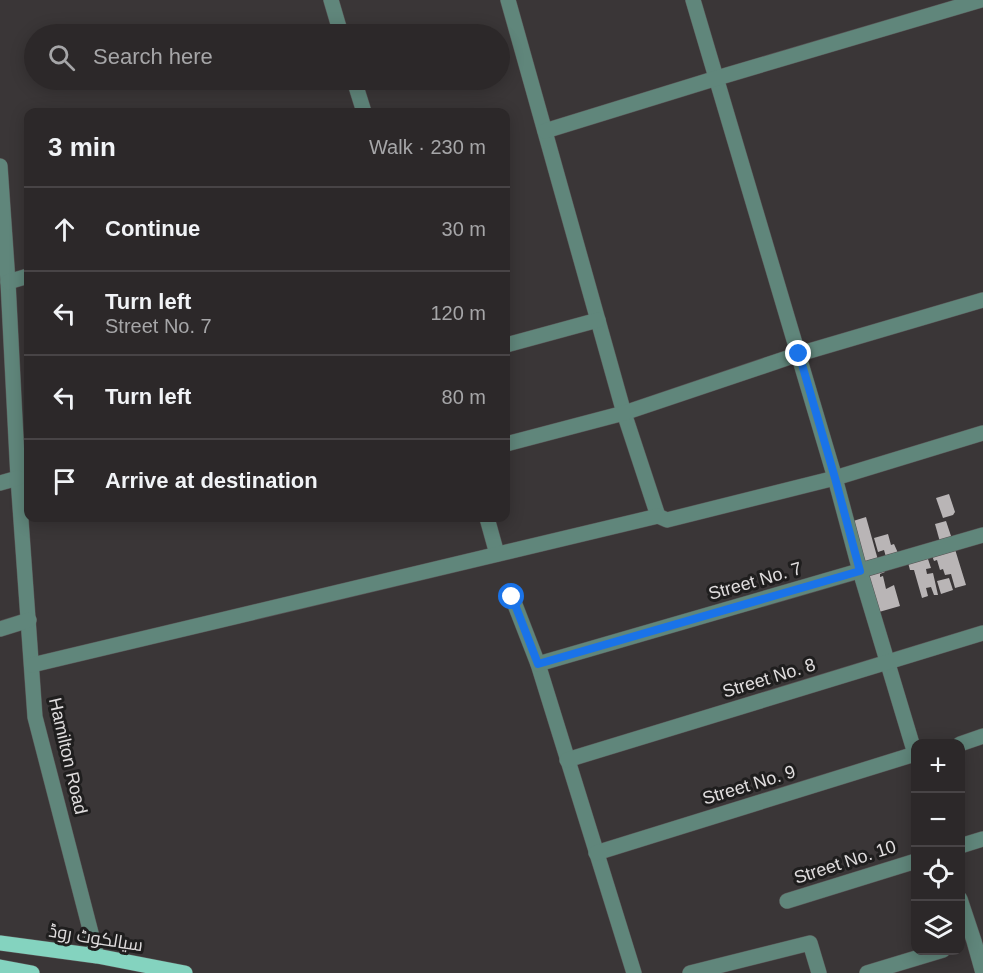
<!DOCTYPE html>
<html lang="en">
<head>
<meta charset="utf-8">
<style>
	body { margin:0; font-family:Arial,Cairo,sans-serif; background:#383435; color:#f1f3f6 }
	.controls { position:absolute; right:18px; bottom:18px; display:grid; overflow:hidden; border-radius:12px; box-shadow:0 3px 15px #0003 }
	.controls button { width:54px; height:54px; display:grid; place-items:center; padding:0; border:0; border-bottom:2px solid #484446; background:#2c2829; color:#f1f3f6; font:30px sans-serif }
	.stop { position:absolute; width:18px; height:18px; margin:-14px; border:4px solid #1a73e8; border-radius:50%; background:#fff }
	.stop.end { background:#1a73e8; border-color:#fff; box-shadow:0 2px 6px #0008 }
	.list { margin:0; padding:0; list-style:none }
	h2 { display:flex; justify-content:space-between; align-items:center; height:78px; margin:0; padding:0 24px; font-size:26px }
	h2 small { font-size:20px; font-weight:400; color:#a6a6a8 }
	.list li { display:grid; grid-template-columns:39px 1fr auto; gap:18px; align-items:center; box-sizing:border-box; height:84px; padding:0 24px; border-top:2px solid #484446 }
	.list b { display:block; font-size:22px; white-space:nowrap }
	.list p { margin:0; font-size:20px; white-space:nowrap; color:#a6a6a8 }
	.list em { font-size:20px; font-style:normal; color:#a6a6a8 }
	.icon { flex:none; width:33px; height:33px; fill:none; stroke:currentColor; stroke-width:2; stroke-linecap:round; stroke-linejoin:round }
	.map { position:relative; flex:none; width:983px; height:973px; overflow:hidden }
	.search { position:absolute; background:#2c2829; box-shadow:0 3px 15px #0003; left:24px; top:24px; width:486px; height:66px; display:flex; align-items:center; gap:15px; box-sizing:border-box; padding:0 21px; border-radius:33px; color:#a6a6a8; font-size:22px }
	.panel { position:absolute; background:#2c2829; box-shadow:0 3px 15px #0003; left:24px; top:108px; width:486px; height:414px; border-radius:12px }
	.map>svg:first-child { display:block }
</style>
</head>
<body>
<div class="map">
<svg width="983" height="973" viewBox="0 0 983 973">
	<rect width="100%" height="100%" fill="#3a3637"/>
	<g fill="#b9b5b6">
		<path d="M949,494L955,512L953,515L943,518L936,498Z"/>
		<path d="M866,517L878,560L862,565L850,522Z"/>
		<path d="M946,521L952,539L940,542L935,524Z"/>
		<path d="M888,534L891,545L894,544L898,553L886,557L884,550L878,552L874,538Z"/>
		<path d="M954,546L966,585L955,588L951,574L945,575L943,569L940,570L937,560L934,561L931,553Z"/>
		<path d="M926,553L931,568L926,569L927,574L933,573L938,595H934L931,587L926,588L928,596L922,598L914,570H910L907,559Z"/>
		<path d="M883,566L885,572L880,574V577L883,576L886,589L894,585L900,606L879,612L867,571Z"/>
		<path d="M949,578L953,590L941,594L937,581Z"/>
	</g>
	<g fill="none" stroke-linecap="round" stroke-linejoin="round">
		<defs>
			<g id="minor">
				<path d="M331,0L341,34"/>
				<path d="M508,0L624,413L658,516"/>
				<path d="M693,0L835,478L860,571L916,757"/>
				<path d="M354,80L364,112"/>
				<path d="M545,131L717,78L981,0"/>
				<path d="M0,166L8,282L18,478L35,717L97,956"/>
				<path d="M8,282L28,276"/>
				<path d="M506,345L598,320"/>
				<path d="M506,444L624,413L799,354L983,300"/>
				<path d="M0,483L18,478"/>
				<path d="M487,518L497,554"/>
				<path d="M512,597L538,664L634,973"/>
				<path d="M0,629L29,620"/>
				<path d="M538,664L983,535"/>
				<path d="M32,665L658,516L667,520L835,478L983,433"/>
				<path d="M960,744L983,736"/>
				<path d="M567,760L983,633"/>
				<path d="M960,846L983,839"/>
				<path d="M596,853L915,754"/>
				<path d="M960,899L974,941L983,973"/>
				<path d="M787,901L916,861"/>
				<path d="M690,973L810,943L819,973"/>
				<path d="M867,973L943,950"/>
			</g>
			<g id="major">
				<path d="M0,943L97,956L185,973"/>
				<path d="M0,967L32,973"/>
			</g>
		</defs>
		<use href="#minor" stroke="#585455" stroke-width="16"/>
		<use href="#major" stroke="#585455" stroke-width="16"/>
		<use href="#minor" stroke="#60867b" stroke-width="15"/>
		<use href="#major" stroke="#84d3bf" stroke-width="15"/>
	</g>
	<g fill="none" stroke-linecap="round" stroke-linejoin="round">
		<path stroke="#1a73e8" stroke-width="8" d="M512,597L538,664L860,571L835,478L799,354"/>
	</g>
	<g text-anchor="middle" stroke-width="6" stroke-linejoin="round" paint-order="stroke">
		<g font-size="18" fill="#e0ddde" stroke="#1f1e1e">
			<text transform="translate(755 581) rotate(-16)" y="6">Street No. 7</text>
			<text transform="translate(769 678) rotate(-17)" y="6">Street No. 8</text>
			<text transform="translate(68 756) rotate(77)" y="6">Hamilton Road</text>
			<text transform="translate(749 785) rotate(-17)" y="6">Street No. 9</text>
			<text transform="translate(845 862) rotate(-18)" y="6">Street No. 10</text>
			<text transform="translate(96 938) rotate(9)" y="6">سیالکوٹ روڈ</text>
		</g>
	</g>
</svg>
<div class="controls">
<button>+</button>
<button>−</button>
<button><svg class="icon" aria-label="locate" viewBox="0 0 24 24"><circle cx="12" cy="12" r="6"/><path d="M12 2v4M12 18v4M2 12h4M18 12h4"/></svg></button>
<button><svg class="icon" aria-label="layers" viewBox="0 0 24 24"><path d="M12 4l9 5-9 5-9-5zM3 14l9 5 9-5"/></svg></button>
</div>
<div class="stop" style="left:512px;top:597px"></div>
<div class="stop end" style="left:799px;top:354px"></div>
<div class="search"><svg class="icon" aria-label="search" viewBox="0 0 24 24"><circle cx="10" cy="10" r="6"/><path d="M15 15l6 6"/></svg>Search here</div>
<section class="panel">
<h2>3 min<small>Walk · 230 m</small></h2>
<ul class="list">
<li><svg class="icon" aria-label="ahead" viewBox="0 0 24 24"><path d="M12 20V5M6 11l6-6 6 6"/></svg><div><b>Continue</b></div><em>30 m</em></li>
<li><svg class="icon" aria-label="left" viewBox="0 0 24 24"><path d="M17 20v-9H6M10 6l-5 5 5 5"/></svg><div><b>Turn left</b><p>Street No. 7</p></div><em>120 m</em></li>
<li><svg class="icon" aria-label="left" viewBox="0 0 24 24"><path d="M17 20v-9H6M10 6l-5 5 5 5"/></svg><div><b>Turn left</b></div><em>80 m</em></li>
<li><svg class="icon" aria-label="arrive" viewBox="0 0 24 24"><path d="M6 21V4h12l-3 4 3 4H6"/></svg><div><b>Arrive at destination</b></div></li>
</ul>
</section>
</div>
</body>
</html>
